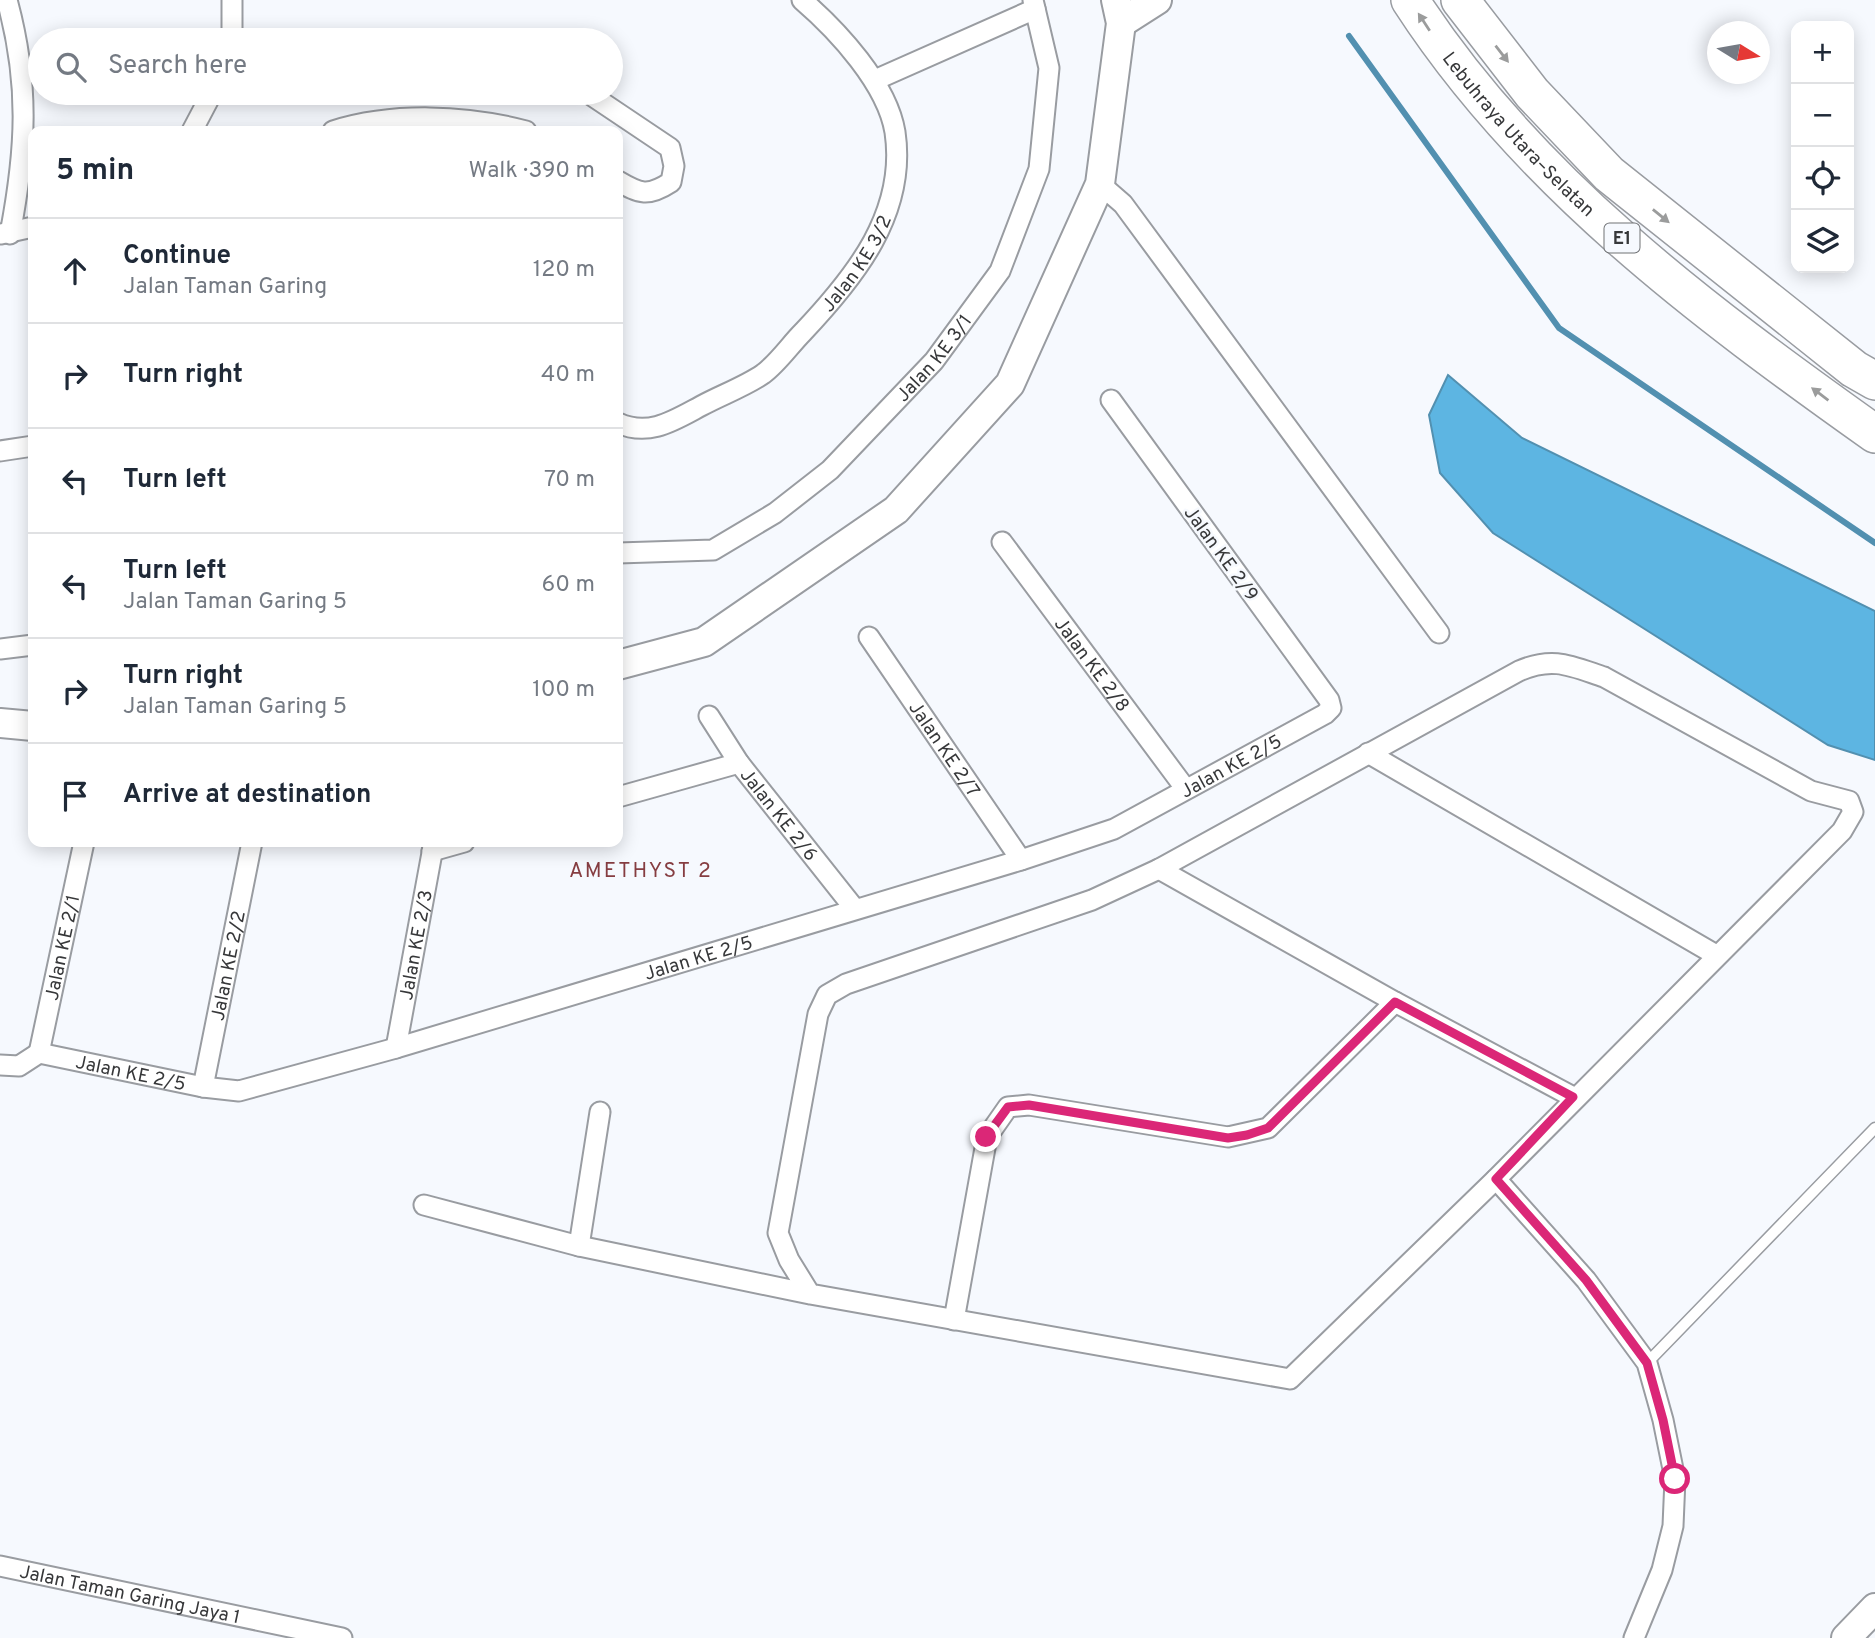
<!DOCTYPE html>
<html lang="en">
<head>
<meta charset="utf-8">
<style>
	body { margin:0; font-family:Overpass,sans-serif; background:#f6f6f7; color:#1f2937 }
	.controls { position:absolute; right:21px; top:21px; display:grid; overflow:hidden; border-radius:14px; box-shadow:0 4px 18px #0003 }
	.controls button { width:63px; height:63px; display:grid; place-items:center; padding:0; border:0; border-bottom:2px solid #e0e1e3; background:#fff; color:#1f2937; font:35px sans-serif }
	.compass { position:absolute; left:1707px; top:21px; width:63px; height:63px; border-radius:50%; background:#fff; box-shadow:0 4px 18px #0003; rotate:101deg }
	.stop { position:absolute; width:21px; height:21px; margin:-16px; border:5px solid #db2777; border-radius:50%; background:#fff }
	.stop.end { background:#db2777; border-color:#fff; box-shadow:0 2px 7px #0008 }
	.list { margin:0; padding:0; list-style:none }
	h2 { display:flex; justify-content:space-between; align-items:center; height:91px; margin:0; padding:0 28px; font-size:30px }
	h2 small { font-size:23px; font-weight:400; color:#747a83 }
	.list li { display:grid; grid-template-columns:46px 1fr auto; gap:21px; align-items:center; box-sizing:border-box; height:105px; padding:0 28px; border-top:2px solid #e0e1e3 }
	.list b { display:block; font-size:26px; white-space:nowrap }
	.list p { margin:0; font-size:23px; white-space:nowrap; color:#747a83 }
	.list em { font-size:23px; font-style:normal; color:#747a83 }
	.icon { flex:none; width:38px; height:38px; fill:none; stroke:currentColor; stroke-width:2; stroke-linecap:round; stroke-linejoin:round }
	.map { position:relative; flex:none; width:1875px; height:1638px; overflow:hidden }
	.search { position:absolute; background:#fff; box-shadow:0 4px 18px #0003; left:28px; top:28px; width:595px; height:77px; display:flex; align-items:center; gap:18px; box-sizing:border-box; padding:0 24px; border-radius:38px; color:#747a83; font-size:26px }
	.panel { position:absolute; background:#fff; box-shadow:0 4px 18px #0003; left:28px; top:126px; width:595px; height:721px; border-radius:14px }
	.map>svg:first-child { display:block }
</style>
</head>
<body>
<div class="map">
<svg width="1875" height="1638" viewBox="0 0 1875 1638">
	<rect width="100%" height="100%" fill="#f6f9fe"/>
	<path fill="#5db5e2" stroke="#5290b0" stroke-width="2" d="M1448,375L1522,438L1875,611V760L1828,745L1493,533L1440,473L1429,415Z"/>
	<g fill="none" stroke-linecap="round" stroke-linejoin="round">
		<path stroke="#5290b0" stroke-width="6" d="M1349,36L1559,328L1875,543"/>
		<defs>
			<path id="lane" d="M1647,1363L1875,1128"/>
			<g id="street">
				<path d="M7,0C30,84 26,150 10,234"/>
				<path d="M232,0V40"/>
				<path d="M875,80L1035,9"/>
				<path d="M588,93L670,148L674,166L671,182C648,197 640,194 618,181"/>
				<path d="M192,131L212,93"/>
				<path d="M333,131C393,112 466,115 526,131"/>
				<path d="M1100,184L1123,204L1439,633"/>
				<path d="M1,234L33,227"/>
				<path id="s1" d="M618,423C649,437 673,421 701,406C721,395 744,387 763,374C778,363 790,345 803,332C855,277 907,213 895,132C887,84 838,31 802,0"/>
				<path d="M0,451L33,446"/>
				<path id="s2" d="M1002,542L1185,788"/>
				<path id="s3" d="M618,553L713,550L775,513L830,470L934,361L1000,271L1039,169L1049,68L1033,0"/>
				<path id="s4" d="M869,637L1021,860"/>
				<path d="M0,649L33,645"/>
				<path id="s5" d="M709,716L739,763L854,908"/>
				<path d="M1368,753L1716,955"/>
				<path d="M618,797L739,763"/>
				<path d="M432,851L464,842"/>
				<path d="M1159,869L1395,1002L1573,1097"/>
				<path id="s6" d="M396,1048L434,842"/>
				<path id="s7" d="M39,1053L203,1087L239,1091L396,1048L1021,860L1114,829L1325,714L1331,708L1329,700L1111,400"/>
				<path id="s8" d="M39,1053L84,842"/>
				<path d="M0,1065L19,1066L39,1053"/>
				<path id="s9" d="M203,1087L252,842"/>
				<path d="M1496,1179L1586,1280L1647,1363L1663,1420L1675,1479L1673,1526L1662,1570L1634,1638"/>
				<path d="M424,1205L579,1246L810,1294L1290,1379L1496,1179L1842,831L1853,812L1849,801L1811,791L1604,677C1571,666 1553,656 1519,671L1159,869L1092,900L846,984L827,995L818,1014L778,1233L789,1260L810,1294"/>
				<path d="M579,1246L600,1112"/>
				<path d="M954,1320L987,1137L1008,1107L1029,1105L1228,1137L1268,1128L1395,1002"/>
				<path id="s10" d="M0,1566L342,1638"/>
			</g>
			<g id="secondary">
				<path d="M1121,23L1157,0"/>
				<path d="M618,665L704,642L896,510L1010,384L1100,184L1121,23L1116,0"/>
				<path d="M0,723L33,726"/>
				<path d="M1846,1638L1875,1608"/>
			</g>
			<g id="highway">
				<path id="s11" d="M1410,0C1527,181 1702,311 1875,434"/>
				<path d="M1460,0L1532,93L1609,174L1854,369L1875,381"/>
			</g>
		</defs>
		<use href="#lane" stroke="#999ca1" stroke-width="13"/>
		<use href="#street" stroke="#999ca1" stroke-width="23"/>
		<use href="#secondary" stroke="#999ca1" stroke-width="32"/>
		<use href="#highway" stroke="#999ca1" stroke-width="40"/>
		<use href="#lane" stroke="#fff" stroke-width="10"/>
		<use href="#street" stroke="#fff" stroke-width="19"/>
		<use href="#secondary" stroke="#fff" stroke-width="28"/>
		<use href="#highway" stroke="#fff" stroke-width="37"/>
	</g>
	<defs><path id="oneway-solid" d="M-6-.8H1V-3.2L6.5 0L1 3.2V.8H-6Z" transform="scale(1.75)"/></defs>
	<g fill="#9b9c9c">
		<use href="#oneway-solid" transform="translate(1424 22) rotate(-123)"/>
		<use href="#oneway-solid" transform="translate(1502 54) rotate(52)"/>
		<use href="#oneway-solid" transform="translate(1661 216) rotate(39)"/>
		<use href="#oneway-solid" transform="translate(1820 394) rotate(-143)"/>
	</g>
	<g fill="none" stroke-linecap="round" stroke-linejoin="round">
		<path stroke="#db2777" stroke-width="9" d="M986,1137L1008,1107L1029,1105L1228,1138L1247,1135L1268,1128L1395,1002L1573,1097L1496,1179L1586,1280L1647,1363L1663,1420L1675,1479"/>
	</g>
	<g text-anchor="middle" stroke-width="5" stroke-linejoin="round" paint-order="stroke">
		<rect fill="#f6f9fe" stroke="#707275" stroke-width="2" x="1604.5" y="223.5" width="35" height="29" rx="5"/>
		<g font-size="18" font-weight="bold" fill="#37383a">
			<text x="1622" y="244">E1</text>
		</g>
		<g font-size="19" fill="#37383a" stroke="#f6f9fe">
			<text dy="7" stroke="none"><textPath href="#s11" startOffset="173">Lebuhraya Utara–Selatan</textPath></text>
			<text dy="7" stroke="none"><textPath href="#s1" startOffset="304">Jalan KE 3/2</textPath></text>
			<text dy="7" stroke="none"><textPath href="#s3" startOffset="390">Jalan KE 3/1</textPath></text>
			<text transform="translate(1222 553) rotate(54)" y="7">Jalan KE 2/9</text>
			<text dy="7" stroke="none"><textPath href="#s2" startOffset="152">Jalan KE 2/8</textPath></text>
			<text dy="7" stroke="none"><textPath href="#s4" startOffset="135">Jalan KE 2/7</textPath></text>
			<text dy="7" stroke="none"><textPath href="#s7" startOffset="1250">Jalan KE 2/5</textPath></text>
			<text dy="7" stroke="none"><textPath href="#s5" startOffset="121">Jalan KE 2/6</textPath></text>
			<text dy="7" stroke="none"><textPath href="#s6" startOffset="105">Jalan KE 2/3</textPath></text>
			<text dy="7" stroke="none"><textPath href="#s8" startOffset="108">Jalan KE 2/1</textPath></text>
			<text dy="7" stroke="none"><textPath href="#s7" startOffset="682">Jalan KE 2/5</textPath></text>
			<text dy="7" stroke="none"><textPath href="#s9" startOffset="124">Jalan KE 2/2</textPath></text>
			<text dy="7" stroke="none"><textPath href="#s7" startOffset="94">Jalan KE 2/5</textPath></text>
			<text dy="7" stroke="none"><textPath href="#s10" startOffset="133">Jalan Taman Garing Jaya 1</textPath></text>
		</g>
		<g font-size="21" letter-spacing="2" fill="#863d41" stroke="#f6f9fe">
			<text x="641" y="877">AMETHYST 2</text>
		</g>
	</g>
</svg>
<div class="controls">
<button>+</button>
<button>−</button>
<button><svg class="icon" aria-label="locate" viewBox="0 0 24 24"><circle cx="12" cy="12" r="6"/><path d="M12 2v4M12 18v4M2 12h4M18 12h4"/></svg></button>
<button><svg class="icon" aria-label="layers" viewBox="0 0 24 24"><path d="M12 4l9 5-9 5-9-5zM3 14l9 5 9-5"/></svg></button>
</div>
<svg class="compass" viewBox="-18 -18 36 36"><path d="M0-13l5 13h-10z" fill="#e53935"/><path d="M0 13l5-13h-10z" fill="#747a83"/></svg>
<div class="stop" style="left:1675px;top:1479px"></div>
<div class="stop end" style="left:986px;top:1137px"></div>
<div class="search"><svg class="icon" aria-label="search" viewBox="0 0 24 24"><circle cx="10" cy="10" r="6"/><path d="M15 15l6 6"/></svg>Search here</div>
<section class="panel">
<h2>5 min<small>Walk · 390 m</small></h2>
<ul class="list">
<li><svg class="icon" aria-label="ahead" viewBox="0 0 24 24"><path d="M12 20V5M6 11l6-6 6 6"/></svg><div><b>Continue</b><p>Jalan Taman Garing</p></div><em>120 m</em></li>
<li><svg class="icon" aria-label="right" viewBox="0 0 24 24"><path d="M7 20v-9h11M14 6l5 5-5 5"/></svg><div><b>Turn right</b></div><em>40 m</em></li>
<li><svg class="icon" aria-label="left" viewBox="0 0 24 24"><path d="M17 20v-9H6M10 6l-5 5 5 5"/></svg><div><b>Turn left</b></div><em>70 m</em></li>
<li><svg class="icon" aria-label="left" viewBox="0 0 24 24"><path d="M17 20v-9H6M10 6l-5 5 5 5"/></svg><div><b>Turn left</b><p>Jalan Taman Garing 5</p></div><em>60 m</em></li>
<li><svg class="icon" aria-label="right" viewBox="0 0 24 24"><path d="M7 20v-9h11M14 6l5 5-5 5"/></svg><div><b>Turn right</b><p>Jalan Taman Garing 5</p></div><em>100 m</em></li>
<li><svg class="icon" aria-label="arrive" viewBox="0 0 24 24"><path d="M6 21V4h12l-3 4 3 4H6"/></svg><div><b>Arrive at destination</b></div></li>
</ul>
</section>
</div>
</body>
</html>
